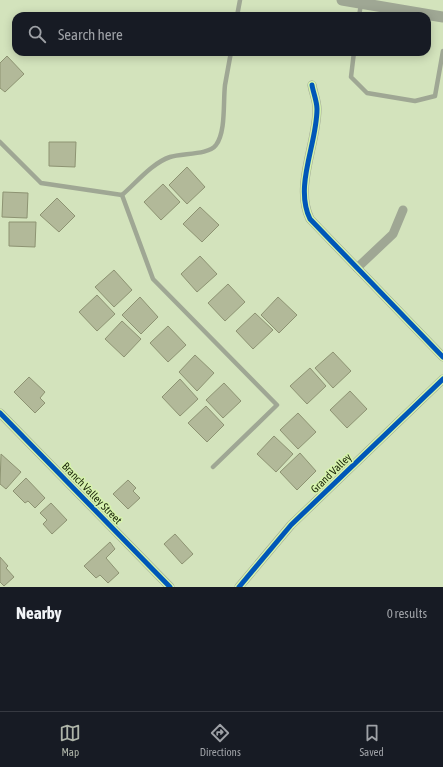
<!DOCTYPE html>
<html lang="en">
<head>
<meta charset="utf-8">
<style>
	body { margin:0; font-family:"Asap Condensed",sans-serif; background:#20242c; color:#f1f3f6 }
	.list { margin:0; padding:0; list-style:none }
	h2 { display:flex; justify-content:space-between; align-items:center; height:52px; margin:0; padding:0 16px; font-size:17px }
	h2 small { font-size:13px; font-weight:400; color:#9ea1a6 }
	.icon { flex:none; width:22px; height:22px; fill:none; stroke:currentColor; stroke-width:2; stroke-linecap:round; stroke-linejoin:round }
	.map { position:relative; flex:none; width:443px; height:587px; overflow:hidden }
	.search { position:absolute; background:#171b24; box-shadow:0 2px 10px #0003; left:12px; right:12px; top:12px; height:44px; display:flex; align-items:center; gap:10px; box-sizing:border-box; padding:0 14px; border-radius:12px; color:#9ea1a6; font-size:15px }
	.sheet { height:124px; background:#171b24 }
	nav { display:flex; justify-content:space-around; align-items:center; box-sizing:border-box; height:56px; border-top:1px solid #363941; background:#171b24; font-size:11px; color:#9ea1a6 }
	nav a { display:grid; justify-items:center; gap:2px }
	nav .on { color:#aeb4a8 }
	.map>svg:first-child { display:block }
</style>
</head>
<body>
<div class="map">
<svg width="443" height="587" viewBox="0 0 443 587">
	<rect width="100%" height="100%" fill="#d3e3bc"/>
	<g fill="#b2b999" stroke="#8d9372">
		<path d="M7,56L24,74L5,92L0,88V63Z"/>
		<path d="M49,142H76L75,167L49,166Z"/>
		<path d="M187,167L205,187L187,204L169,185Z"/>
		<path d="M163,184L180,202L161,220L144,202Z"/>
		<path d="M3,192L28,193L27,218L2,217Z"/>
		<path d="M57,198L75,216L59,232L40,215Z"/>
		<path d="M200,207L219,225L202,242L183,224Z"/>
		<path d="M9,222H36L35,247L9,246Z"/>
		<path d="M200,256L217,274L197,292L181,274Z"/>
		<path d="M114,270L132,290L114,307L95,287Z"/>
		<path d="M228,284L245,302L225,321L208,303Z"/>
		<path d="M97,295L115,314L97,331L79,312Z"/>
		<path d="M140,297L158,317L141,334L122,315Z"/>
		<path d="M278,297L297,315L279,333L261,315Z"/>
		<path d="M255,313L273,330L253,349L236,331Z"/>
		<path d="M122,321L141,339L124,357L105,339Z"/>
		<path d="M168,326L186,345L168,362L150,343Z"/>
		<path d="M333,352L351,371L333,388L315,368Z"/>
		<path d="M195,355L214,373L197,391L179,372Z"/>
		<path d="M310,368L326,386L307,404L290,386Z"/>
		<path d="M29,377L45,392L40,398L45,403L35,413L14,392Z"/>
		<path d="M180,379L198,399L180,416L162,397Z"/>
		<path d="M224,383L241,401L223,418L206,400Z"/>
		<path d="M350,391L367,409L347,428L330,410Z"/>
		<path d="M206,406L224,425L207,442L188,423Z"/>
		<path d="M298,413L316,432L298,449L280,430Z"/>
		<path d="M274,436L293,454L276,472L257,454Z"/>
		<path d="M300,453L316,471L297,490L280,472Z"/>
		<path d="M1,454L21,472L6,489L0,484Z"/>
		<path d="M26,478L45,498L35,508L28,501L25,503L13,491Z"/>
		<path d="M128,480L136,488L133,491L140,498L128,509L113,494Z"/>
		<path d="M51,503L67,520L52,534L43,524L47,520L40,513Z"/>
		<path d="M175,534L193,554L182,564L164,544Z"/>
		<path d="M110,542L115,549L106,558L119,573L108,583L100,575L96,578L84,566Z"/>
		<path d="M0,557L8,566L6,568L14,577L4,586L0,582Z"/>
	</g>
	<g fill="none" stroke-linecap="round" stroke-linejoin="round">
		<g stroke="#9fa794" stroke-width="4.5">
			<path d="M237,16L240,0"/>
			<path d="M359,16L361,4"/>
			<path d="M354,52L351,77L367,93L415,101L435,96L443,51"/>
			<path d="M0,142L41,183L122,195"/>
			<path d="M213,467L277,405L153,279L122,195C136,183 152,163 170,157C182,153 209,155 216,145C226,132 223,102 225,85C227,74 229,63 231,52"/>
		</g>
		<g stroke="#9fa794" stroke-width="9">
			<path d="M312,85C313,92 317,101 317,109C317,144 294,186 310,219L443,357"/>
			<path d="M357,268L393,234L403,210"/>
			<path d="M0,413L170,587"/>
			<path d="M239,587L291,525L443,379"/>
		</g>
		<path stroke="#9fa794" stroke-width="11" d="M342,0L443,17"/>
		<defs>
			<g id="cycleway">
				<path d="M312,85C313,92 317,101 317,109C317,144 294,186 310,219L443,357"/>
				<path d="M0,413L170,587"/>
				<path d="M239,587L291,525L443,379"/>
			</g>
		</defs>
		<use href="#cycleway" stroke="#d6f3ac" stroke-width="8"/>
		<use href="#cycleway" stroke="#0057b8" stroke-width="5"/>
	</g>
	<g text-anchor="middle" stroke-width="3" stroke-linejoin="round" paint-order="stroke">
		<g font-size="11" fill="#1c260a" stroke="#d6f3ac">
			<text transform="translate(331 473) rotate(-44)" y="4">Grand Valley</text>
			<text transform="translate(92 493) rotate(46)" y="4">Branch Valley Street</text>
		</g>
	</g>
</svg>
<div class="search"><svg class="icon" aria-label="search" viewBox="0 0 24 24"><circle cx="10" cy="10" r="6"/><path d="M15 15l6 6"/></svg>Search here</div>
</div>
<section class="sheet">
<h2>Nearby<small>0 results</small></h2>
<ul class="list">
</ul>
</section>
<nav>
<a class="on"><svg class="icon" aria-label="map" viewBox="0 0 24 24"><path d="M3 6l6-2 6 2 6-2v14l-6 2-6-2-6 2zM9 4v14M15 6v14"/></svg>Map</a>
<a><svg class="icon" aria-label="directions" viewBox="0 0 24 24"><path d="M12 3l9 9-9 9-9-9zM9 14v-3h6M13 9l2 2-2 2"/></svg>Directions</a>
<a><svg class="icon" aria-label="saved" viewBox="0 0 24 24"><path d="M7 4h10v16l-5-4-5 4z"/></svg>Saved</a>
</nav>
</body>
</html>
